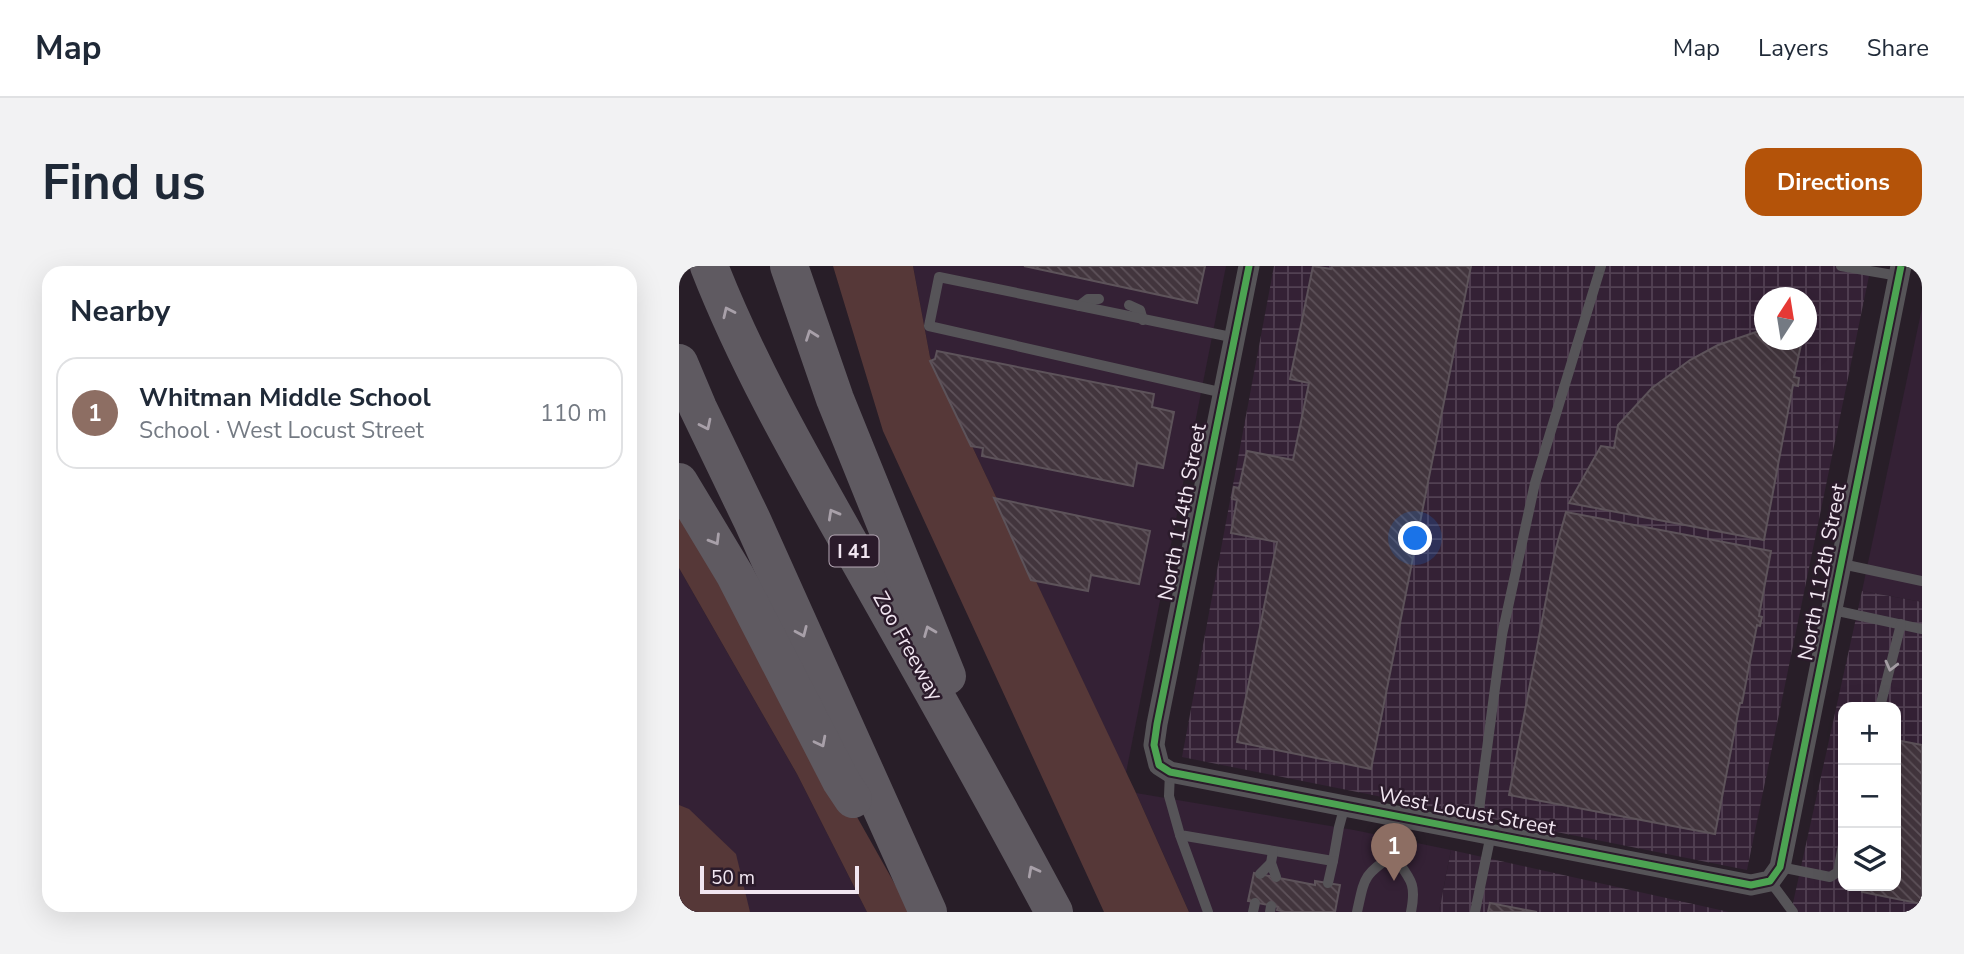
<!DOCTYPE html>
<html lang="en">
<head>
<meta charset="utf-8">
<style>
	body { margin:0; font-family:"Nunito Sans",sans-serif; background:#f2f2f3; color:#1f2937 }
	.controls { position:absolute; right:21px; bottom:21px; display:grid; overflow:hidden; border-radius:14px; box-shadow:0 7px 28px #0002 }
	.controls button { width:63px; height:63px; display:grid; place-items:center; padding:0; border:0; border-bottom:2px solid #e0e1e3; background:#fff; color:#1f2937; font:35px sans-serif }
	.compass { position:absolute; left:1075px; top:21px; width:63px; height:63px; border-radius:50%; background:#fff; box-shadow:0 7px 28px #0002; rotate:12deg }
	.scale { position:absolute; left:21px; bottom:18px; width:159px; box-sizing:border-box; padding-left:7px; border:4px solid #f1e6f1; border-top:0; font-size:19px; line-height:24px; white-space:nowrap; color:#f1e6f1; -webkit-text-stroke:5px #2b1b2b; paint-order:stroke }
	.you { position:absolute; left:737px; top:273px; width:24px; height:24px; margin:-18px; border:5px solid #fff; border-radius:50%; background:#1a73e8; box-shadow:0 0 0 10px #1a73e833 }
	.badge { display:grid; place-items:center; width:46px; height:46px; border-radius:50%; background:#b45309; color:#fff; font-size:23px; font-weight:700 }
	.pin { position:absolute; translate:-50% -58px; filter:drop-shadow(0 2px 4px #0008) }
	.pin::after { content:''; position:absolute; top:37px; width:24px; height:21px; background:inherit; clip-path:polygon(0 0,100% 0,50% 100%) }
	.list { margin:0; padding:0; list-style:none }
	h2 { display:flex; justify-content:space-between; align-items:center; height:91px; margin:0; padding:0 28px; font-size:30px }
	h2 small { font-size:23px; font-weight:400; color:#747a83 }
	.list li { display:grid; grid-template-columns:46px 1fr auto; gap:21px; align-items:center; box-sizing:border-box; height:112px; margin:0 14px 14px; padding:0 14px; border:2px solid #e0e1e3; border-radius:21px }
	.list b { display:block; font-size:26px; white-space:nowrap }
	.list p { margin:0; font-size:23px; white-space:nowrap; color:#747a83 }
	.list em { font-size:23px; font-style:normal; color:#747a83 }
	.icon { flex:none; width:38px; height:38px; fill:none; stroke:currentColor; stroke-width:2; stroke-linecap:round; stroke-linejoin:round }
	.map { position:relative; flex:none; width:1243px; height:646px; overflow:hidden; border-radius:21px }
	header { display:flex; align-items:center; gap:42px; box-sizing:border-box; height:98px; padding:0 35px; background:#fff; border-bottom:2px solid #e0e1e3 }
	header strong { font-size:33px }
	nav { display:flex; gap:38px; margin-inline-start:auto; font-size:24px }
	.intro { display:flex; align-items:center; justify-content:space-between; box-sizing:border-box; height:168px; padding:0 42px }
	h1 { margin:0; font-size:49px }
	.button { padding:18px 32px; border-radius:21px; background:#b45309; color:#fff; font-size:24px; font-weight:700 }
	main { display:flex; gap:42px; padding:0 42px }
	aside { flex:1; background:#fff; border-radius:21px; box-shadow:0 7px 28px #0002 }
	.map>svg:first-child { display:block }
</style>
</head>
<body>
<header>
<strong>Map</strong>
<nav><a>Map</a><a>Layers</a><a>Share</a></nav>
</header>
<div class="intro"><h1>Find us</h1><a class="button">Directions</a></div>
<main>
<aside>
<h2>Nearby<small></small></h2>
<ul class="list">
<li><span class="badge" style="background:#8d6e63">1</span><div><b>Whitman Middle School</b><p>School · West Locust Street</p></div><em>110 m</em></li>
</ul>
</aside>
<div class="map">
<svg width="1243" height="646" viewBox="0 0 1243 646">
	<defs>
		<pattern id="industrial-grid" width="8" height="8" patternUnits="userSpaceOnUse" patternTransform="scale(1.75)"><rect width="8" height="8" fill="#342135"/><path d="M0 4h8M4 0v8" fill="none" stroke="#524153"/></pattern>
		<pattern id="building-back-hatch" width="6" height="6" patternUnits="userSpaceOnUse" patternTransform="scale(1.75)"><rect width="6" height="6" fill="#42353d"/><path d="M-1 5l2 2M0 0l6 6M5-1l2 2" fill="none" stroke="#5e525a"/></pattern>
	</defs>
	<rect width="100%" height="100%" fill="#281e28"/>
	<g fill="#342135">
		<path d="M234,0H547L447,507L251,91Z"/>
		<path d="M1243,42V336L1183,325Z"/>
		<path d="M0,302L118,508L188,646H0Z"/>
		<path d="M457,527L675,564L772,584L760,646H510Z"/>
	</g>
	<g fill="url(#industrial-grid)" fill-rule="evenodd">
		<path d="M595,0H1192L1068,604L503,491ZM1086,32H1128V74H1086Z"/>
		<path d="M1183,325L1243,336V646H1112ZM1164,441H1217V620H1164Z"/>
		<path d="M772,584L1050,646H760Z"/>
	</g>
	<g fill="#563838">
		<path d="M154,0H234L251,91L457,527L510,646H425L204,165Z"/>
		<path d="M0,235L222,629L231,646H188L118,508L0,302Z"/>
		<path d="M0,539L10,543L57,588L71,646H0Z"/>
	</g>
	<g fill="url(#building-back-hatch)" stroke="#5d535a" stroke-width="2">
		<path d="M345,0H526L518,37Z"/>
		<path d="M634,0L652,3L653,0H792L692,503L558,476L598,276L552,267L558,234L553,233L555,221L560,222L568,185L614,194L630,117L611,113Z"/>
		<path d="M1086,63V74H1123L1115,111L1120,112L1119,120L1114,119L1085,274L890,237L922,180L935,182L939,159L973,122L1011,94L1039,79Z"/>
		<path d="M258,85L475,128L473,141L495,146L484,202L458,197L454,220L303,190L304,182L292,180L251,95L256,93Z"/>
		<path d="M315,232L471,265L460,318L412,309L409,325L352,314Z"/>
		<path d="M887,246L1092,285L1080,350L1083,351L1081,360L1078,359L1063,437H1061L1036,568L830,529L876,286Z"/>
		<path d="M1217,474L1243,479V638L1183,626L1184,620H1217Z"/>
		<path d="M575,607L636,619V615L661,619L656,646H606L598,644L599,641L569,635Z"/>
		<path d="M811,637L858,646H809Z"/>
	</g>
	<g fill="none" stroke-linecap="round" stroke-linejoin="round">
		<g stroke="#565458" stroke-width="10">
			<path d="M1162,0L1220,10"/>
			<path d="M450,39L461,44L464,54"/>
			<path d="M400,40L409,33H420"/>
			<path d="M545,127L250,60L260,11L557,72"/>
			<path d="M1163,298L1243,315"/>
			<path d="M1154,344L1243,363"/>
			<path d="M1201,441L1222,358"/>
			<path d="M491,506L490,530L501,569L654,595L660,561L666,539"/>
			<path d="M797,566L823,369L856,217L922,0"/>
			<path d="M501,569L529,646"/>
			<path d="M714,589C731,613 738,616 732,646"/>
			<path d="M592,597L597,611"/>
			<path d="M1101,601L1151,611L1159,606L1164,579"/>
			<path d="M581,608L592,597L594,585"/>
			<path d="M1091,615L1114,646"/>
			<path d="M649,617L654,595"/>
			<path d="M574,646L576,637"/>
			<path d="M591,646L592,640"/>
			<path d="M678,646C686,610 684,610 714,589L722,550"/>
			<path d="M796,646L812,568"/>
		</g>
		<path stroke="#565458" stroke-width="21" d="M570,0L478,458L475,479L480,499L491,506L1072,619L1091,615L1101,601L1222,0"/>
		<g stroke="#5f5a61" stroke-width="38">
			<path d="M30,0C69,100 124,195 177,289C244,407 311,526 375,646"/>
			<path d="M110,0L156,133L268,410"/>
			<path d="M0,97L19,142L73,254L249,646"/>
			<path d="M0,216L56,309L162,515L174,533"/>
		</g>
		<defs>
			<path id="cycleway" d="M570,0L478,458L475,479L480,499L491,506L1072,619L1091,615L1101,601L1222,0"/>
		</defs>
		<use href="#cycleway" stroke="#2b1b2b" stroke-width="11"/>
		<use href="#cycleway" stroke="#4ca352" stroke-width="7"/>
	</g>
	<defs><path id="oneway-chevron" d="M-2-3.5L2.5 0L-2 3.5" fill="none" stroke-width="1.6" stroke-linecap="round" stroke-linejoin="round" transform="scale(1.75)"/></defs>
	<g stroke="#a8a0a9">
		<use href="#oneway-chevron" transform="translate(49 46) rotate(-115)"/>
		<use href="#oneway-chevron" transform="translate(132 69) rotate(-110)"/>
		<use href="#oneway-chevron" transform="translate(27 159) rotate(64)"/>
		<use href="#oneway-chevron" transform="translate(154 248) rotate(-119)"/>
		<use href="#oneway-chevron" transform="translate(36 274) rotate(59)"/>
		<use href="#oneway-chevron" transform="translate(250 365) rotate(-112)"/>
		<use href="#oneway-chevron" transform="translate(123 366) rotate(66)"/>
		<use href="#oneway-chevron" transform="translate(142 476) rotate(63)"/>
		<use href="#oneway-chevron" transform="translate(354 605) rotate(-118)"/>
	</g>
	<use stroke="#a49da4" href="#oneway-chevron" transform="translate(1212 400) rotate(104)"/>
	<g text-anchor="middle" stroke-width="5" stroke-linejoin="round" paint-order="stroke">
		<rect fill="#2b1b2b" stroke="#b6a9b6" stroke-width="2" x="150.5" y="269.5" width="49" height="31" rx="5"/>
		<g font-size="19" font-weight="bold" fill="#f1e6f1">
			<text x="175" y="292">I 41</text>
		</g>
		<g font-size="21" fill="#f1e6f1" stroke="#2b1b2b">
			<text transform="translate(503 246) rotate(-79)" y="7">North 114th Street</text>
			<text transform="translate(1143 306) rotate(-79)" y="7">North 112th Street</text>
			<text transform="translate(229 380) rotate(61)" y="7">Zoo Freeway</text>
			<text transform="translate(788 545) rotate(11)" y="7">West Locust Street</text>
		</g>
	</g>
</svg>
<div class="controls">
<button>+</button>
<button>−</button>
<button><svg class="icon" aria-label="layers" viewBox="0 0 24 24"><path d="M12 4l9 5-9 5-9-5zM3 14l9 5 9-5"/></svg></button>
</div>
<svg class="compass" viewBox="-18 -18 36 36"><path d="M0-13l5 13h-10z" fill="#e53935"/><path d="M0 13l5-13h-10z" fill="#747a83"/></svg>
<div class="scale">50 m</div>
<div class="you"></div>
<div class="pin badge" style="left:715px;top:615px;background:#8d6e63">1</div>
</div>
</main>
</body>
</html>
